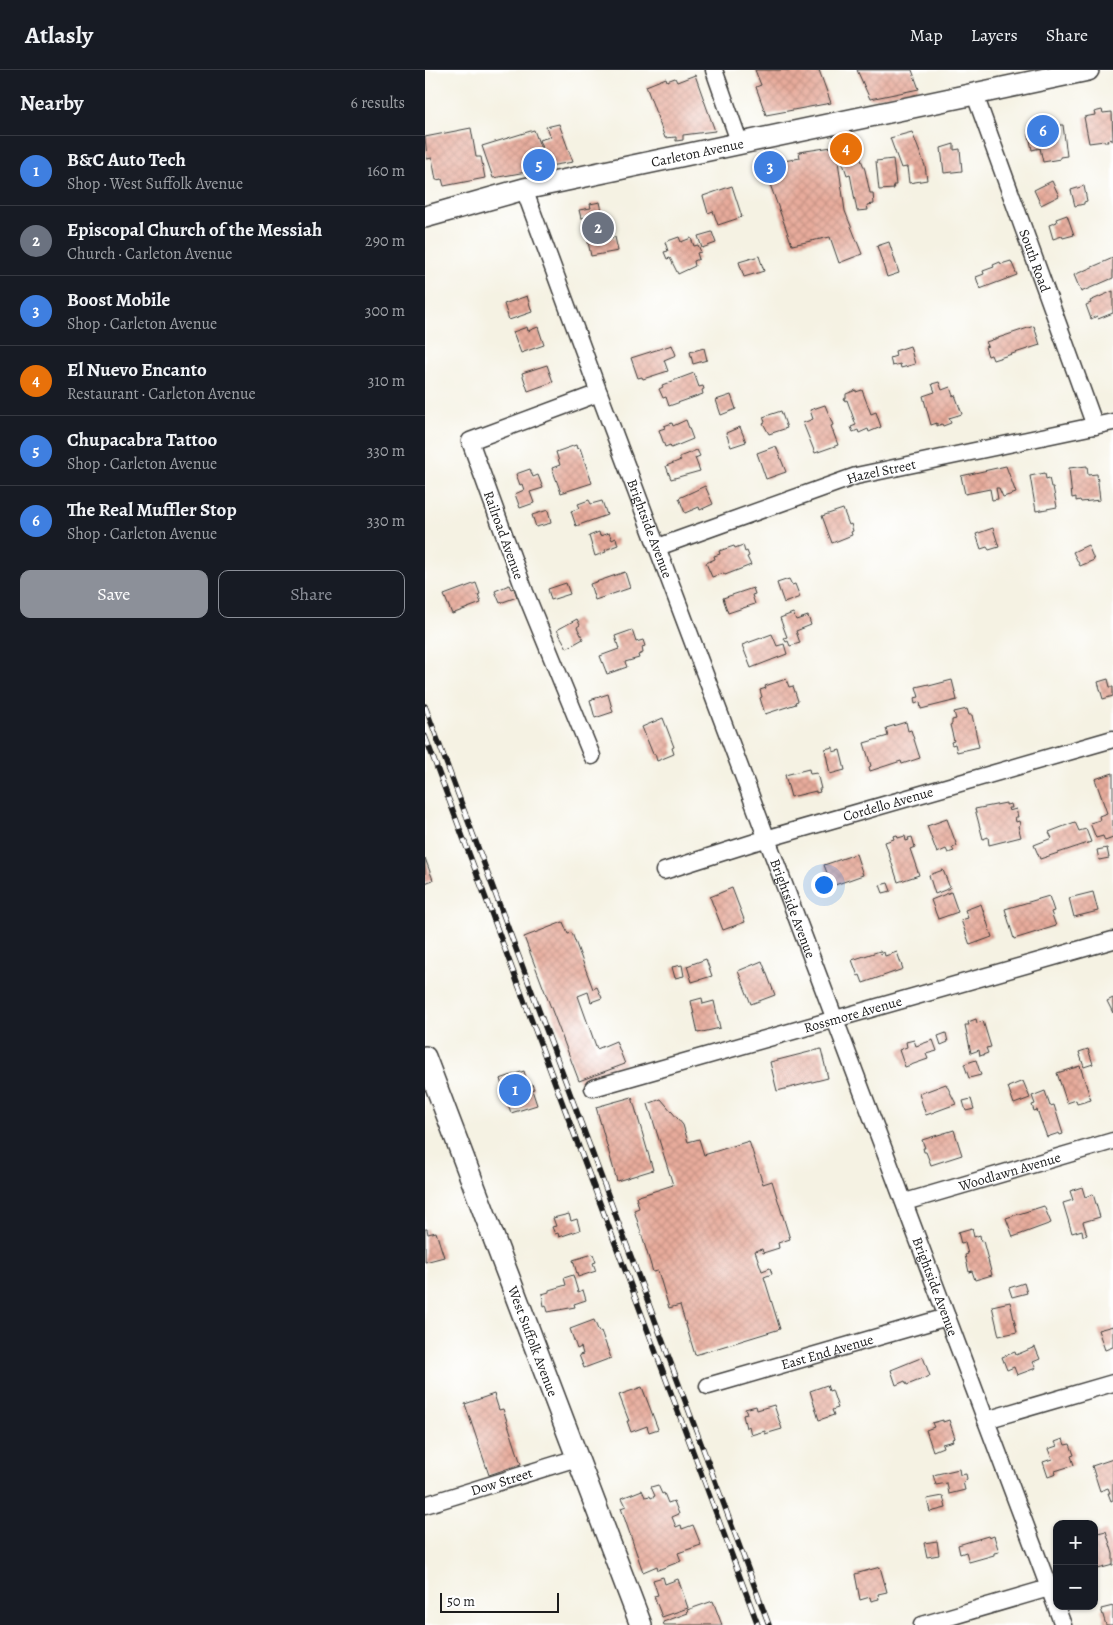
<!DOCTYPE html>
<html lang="en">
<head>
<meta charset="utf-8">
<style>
	body { margin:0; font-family:Alegreya,serif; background:#20242c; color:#f1f3f6 }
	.controls { position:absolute; right:15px; bottom:15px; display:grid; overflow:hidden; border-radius:10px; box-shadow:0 1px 4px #0004 }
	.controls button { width:45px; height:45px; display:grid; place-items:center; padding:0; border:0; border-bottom:1px solid #363941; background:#171b24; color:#f1f3f6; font:25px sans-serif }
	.scale { position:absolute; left:15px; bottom:12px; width:119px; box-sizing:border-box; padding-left:5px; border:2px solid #1c1c1c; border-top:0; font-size:14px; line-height:18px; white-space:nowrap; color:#1c1c1c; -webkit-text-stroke:4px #fff; paint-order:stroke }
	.you { position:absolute; left:398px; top:814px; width:18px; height:18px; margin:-12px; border:4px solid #fff; border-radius:50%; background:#1a73e8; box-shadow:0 0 0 8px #1a73e833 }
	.badge { display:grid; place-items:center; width:32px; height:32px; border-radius:50%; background:#8c9099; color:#fff; font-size:16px; font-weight:700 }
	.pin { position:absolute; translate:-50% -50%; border:2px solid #fff; box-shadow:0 1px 5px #0006 }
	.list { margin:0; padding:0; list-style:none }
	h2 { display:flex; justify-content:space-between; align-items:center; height:65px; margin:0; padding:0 20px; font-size:21px }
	h2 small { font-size:16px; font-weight:400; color:#9ea1a6 }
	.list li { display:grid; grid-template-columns:32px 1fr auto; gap:15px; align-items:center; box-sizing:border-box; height:70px; padding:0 20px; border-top:1px solid #363941 }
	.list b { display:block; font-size:19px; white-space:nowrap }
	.list p { margin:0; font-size:16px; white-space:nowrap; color:#9ea1a6 }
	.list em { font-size:16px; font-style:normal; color:#9ea1a6 }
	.actions { display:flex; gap:10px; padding:15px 20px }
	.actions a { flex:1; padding:11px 0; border:1px solid #8c9099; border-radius:10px; text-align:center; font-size:18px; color:#8c9099 }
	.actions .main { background:#8c9099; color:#fff }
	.map { position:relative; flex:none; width:688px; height:1555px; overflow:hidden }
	header { display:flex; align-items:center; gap:30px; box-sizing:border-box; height:70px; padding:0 25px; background:#171b24; border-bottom:1px solid #363941 }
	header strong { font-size:24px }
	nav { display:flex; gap:28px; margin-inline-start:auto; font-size:18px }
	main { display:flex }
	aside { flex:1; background:#171b24 }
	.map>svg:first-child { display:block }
</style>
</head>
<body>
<header>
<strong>Atlasly</strong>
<nav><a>Map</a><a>Layers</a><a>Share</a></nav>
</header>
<main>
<aside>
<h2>Nearby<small>6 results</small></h2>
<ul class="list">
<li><span class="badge" style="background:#3f7fe0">1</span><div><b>B&amp;C Auto Tech</b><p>Shop · West Suffolk Avenue</p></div><em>160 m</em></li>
<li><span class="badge" style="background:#6b7280">2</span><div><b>Episcopal Church of the Messiah</b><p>Church · Carleton Avenue</p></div><em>290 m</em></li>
<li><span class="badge" style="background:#3f7fe0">3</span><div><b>Boost Mobile</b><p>Shop · Carleton Avenue</p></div><em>300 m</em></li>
<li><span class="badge" style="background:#e8710a">4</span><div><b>El Nuevo Encanto</b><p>Restaurant · Carleton Avenue</p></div><em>310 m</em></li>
<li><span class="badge" style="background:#3f7fe0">5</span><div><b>Chupacabra Tattoo</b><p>Shop · Carleton Avenue</p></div><em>330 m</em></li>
<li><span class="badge" style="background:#3f7fe0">6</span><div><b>The Real Muffler Stop</b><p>Shop · Carleton Avenue</p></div><em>330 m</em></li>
</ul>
<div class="actions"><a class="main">Save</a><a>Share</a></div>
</aside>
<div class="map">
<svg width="688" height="1555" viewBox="0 0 688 1555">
	<defs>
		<pattern id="building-cross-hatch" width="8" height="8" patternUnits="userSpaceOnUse" patternTransform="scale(1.25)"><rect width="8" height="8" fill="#e7ab9b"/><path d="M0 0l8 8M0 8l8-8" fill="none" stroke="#c69385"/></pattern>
	</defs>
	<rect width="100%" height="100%" fill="#fff"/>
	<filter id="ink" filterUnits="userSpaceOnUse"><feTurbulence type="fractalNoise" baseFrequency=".02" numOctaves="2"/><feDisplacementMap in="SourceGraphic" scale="10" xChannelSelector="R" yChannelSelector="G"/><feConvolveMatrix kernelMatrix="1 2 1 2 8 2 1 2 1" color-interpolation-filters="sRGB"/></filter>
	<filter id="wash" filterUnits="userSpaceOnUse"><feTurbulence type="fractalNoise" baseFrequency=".0096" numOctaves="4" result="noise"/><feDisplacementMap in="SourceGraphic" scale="20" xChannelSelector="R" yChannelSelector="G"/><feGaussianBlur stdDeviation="1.12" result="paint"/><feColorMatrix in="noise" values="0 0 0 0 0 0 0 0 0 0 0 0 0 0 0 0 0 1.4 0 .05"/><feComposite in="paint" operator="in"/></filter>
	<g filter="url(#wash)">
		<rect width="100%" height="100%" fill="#f5f2e3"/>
		<g id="blocks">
			<g fill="url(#building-cross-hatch)">
				<path d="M330,0H394L406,33L341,45L331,17L336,15Z"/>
				<path d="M432,0H487L494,19L445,29Z"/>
				<path d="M270,5L290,61L258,65V70L251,71V67L240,68L221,16L241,8L242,11L250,8L252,12Z"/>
				<path d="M677,40L678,43L687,42L688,70L686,71V69L682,70L683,72H679V71L664,73L659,47L670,45L669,42Z"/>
				<path d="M134,54L148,92L124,96L114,70L125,67L121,57Z"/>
				<path d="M631,55H638L642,86L635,87V89L618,92L615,78L607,80L603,60Z"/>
				<path d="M46,58L51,87H56L60,108L19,116L17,109L11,110L7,88L2,89L0,67Z"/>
				<path d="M109,60L123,98L68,108L57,76Z"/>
				<path d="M487,62L500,96L502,110L484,113L482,97L476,98L465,68Z"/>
				<path d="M429,71L440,100L445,123H448L449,134L442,135L443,140L432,141L425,104L422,105L412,76Z"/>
				<path d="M529,74V80L535,79L537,101L519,103L516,78Z"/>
				<path d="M407,77L408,84H412L420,141L437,184L414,193L405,167L367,175L338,95L375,88L374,82Z"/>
				<path d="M468,89L471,115H468L469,119L454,120L451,91Z"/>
				<path d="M627,111L634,126L616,135L609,120Z"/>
				<path d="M307,116L317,147L293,155L288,141L283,143L278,126Z"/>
				<path d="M659,116L662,131L659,132V134L650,136L646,120Z"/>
				<path d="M175,132L177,141H180L185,168L190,167L193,181L166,186L163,172H167L162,147L156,148L154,140L166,138L165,134Z"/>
				<path d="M642,145L649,165L638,168L637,166L628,169L624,155L632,152L631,149Z"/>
				<path d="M287,162L291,173L277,178L273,166Z"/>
				<path d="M254,167L256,172L266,168L269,176L273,175L276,182L272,183L274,189L269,191L270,196L253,204L245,188L242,189L239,182L243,181L240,172Z"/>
				<path d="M464,172L474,203L462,207L452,176Z"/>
				<path d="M334,186L339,201L319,207L314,192Z"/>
				<path d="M688,188V208L656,222L649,205Z"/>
				<path d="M586,191L592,205L555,219L551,207L559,204L558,201L569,197L568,195L575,192L576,194Z"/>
				<path d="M688,221V243L673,249L672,246L666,249L661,235L666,233L665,231Z"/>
				<path d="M102,226L107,242L84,250L79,234Z"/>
				<path d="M609,256L615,275L568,290L566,285L563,286L560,277L563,276L561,272Z"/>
				<path d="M102,257L103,261L113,257L119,275L96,283L88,262Z"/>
				<path d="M247,275L251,285L239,290L243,301L218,309L217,307L213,308L206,288Z"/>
				<path d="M485,276L490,294L476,298L475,294L467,296L465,288L471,286L470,281Z"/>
				<path d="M279,278L282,290L268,294L265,282Z"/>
				<path d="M122,295L128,312L103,321L97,303Z"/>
				<path d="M269,303L274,317L278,316L279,319L277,320L278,324L244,336L241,327L238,328L234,319L238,317L237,315Z"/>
				<path d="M514,312L517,320L525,317L528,326L530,325L537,344L524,348L526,353L518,356L517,354L512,356V353L506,355L498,326L510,322L507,314Z"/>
				<path d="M431,320V322L437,320L446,344L451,342L456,357L444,362L443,359L434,363L433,360L428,362L426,357L431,355L422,330L420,331L419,329L421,328V324Z"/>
				<path d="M306,325L311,339L296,345L291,330Z"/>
				<path d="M400,335L408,355L406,356L413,375L390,383L378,353L388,349L385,340Z"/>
				<path d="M356,341L362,358L344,364L338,353L340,352L338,347Z"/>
				<path d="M261,350L268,369L246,378L245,375L240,377L234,360L240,358L239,356L247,353L248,356Z"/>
				<path d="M315,357L321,372L306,377L301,363Z"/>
				<path d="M151,375L152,379L155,378L167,413L136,423L127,398L135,395L131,382Z"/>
				<path d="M351,376L361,402L341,409L332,383Z"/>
				<path d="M272,380L275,386L270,388L275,401L246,409L241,396L256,390L254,387Z"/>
				<path d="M581,396L591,423L578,427L574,418H571L573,429L567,430L565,419L540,424L536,406Z"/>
				<path d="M662,396L663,405L672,404L675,430L656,432L655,430L651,431V427L647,428L644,398Z"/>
				<path d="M105,399L108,407L113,405L118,418L105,422L109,433L95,438L90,424L99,420L97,414L95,415L91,404Z"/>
				<path d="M620,403L621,409L624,408L626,417H628L632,437L611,441L605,406Z"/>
				<path d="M280,416L288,434L275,440L274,437L260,443L254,428Z"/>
				<path d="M164,430L166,434L177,431L182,445L151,456L146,441L155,438L153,434Z"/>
				<path d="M418,439L424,455L426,454L428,461L426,462L427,465L407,473L397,446Z"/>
				<path d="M123,440L126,453L111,457L107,445Z"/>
				<path d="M568,458L574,477L564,480L562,477L556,479L551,464Z"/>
				<path d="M174,462L175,466L184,463L187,470L191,468L193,475L180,480L181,482L170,486L164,466Z"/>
				<path d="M318,475L320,482L322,481L324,486L322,487L326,495L300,505L299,503L287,507L281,493L290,489L289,486L295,484L294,481L309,476L310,478Z"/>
				<path d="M663,475L669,490L655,496L648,482Z"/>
				<path d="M200,502L205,518L170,530L165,514Z"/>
				<path d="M364,509L367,515L370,514L375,527L359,533L352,513Z"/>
				<path d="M51,513L55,524L53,525L56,533L27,544L19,525Z"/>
				<path d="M141,513L145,524L126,530L123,519Z"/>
				<path d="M84,515L86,519L89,518L92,527L75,533L70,521Z"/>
				<path d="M328,518L330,524L327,525L330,534L303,543L298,528Z"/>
				<path d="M368,543L371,550L383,546L386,555L371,561L375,573L365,576L363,571L361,572L359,568L362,567L355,548Z"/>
				<path d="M152,549L155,555L152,557L158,569L142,578L132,560Z"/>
				<path d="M207,560L211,572L218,570L220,576L217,577L218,583L213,585L214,588L200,592L202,597L182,604L175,586L194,579L190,566Z"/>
				<path d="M347,564L352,576L359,574L362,584L326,598L317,575Z"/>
				<path d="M361,609L364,617L368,616L373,631L370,632L371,634L340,644L335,628L337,627L335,620L341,618L340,616Z"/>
				<path d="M683,609L685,617H688V626L678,629L673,612Z"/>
				<path d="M527,610L532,630L496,639L495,632L490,634L489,628L494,627L491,617L504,614V616Z"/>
				<path d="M183,624L188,642L170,648L165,630Z"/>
				<path d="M542,639L544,645H547L554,677L532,682L530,674L527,675L526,672L529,671L525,655L527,654V650L531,649L529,642Z"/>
				<path d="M238,648L249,677L247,678L249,684L232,691L230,684H228L217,657Z"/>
				<path d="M481,652L483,661L486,660L495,688L477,694L476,691L445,701L444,697L446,696L439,673L463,666L461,658Z"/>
				<path d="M408,677V682L415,680L420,700L405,704L400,679Z"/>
				<path d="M384,699L385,704L392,703L396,719H394L395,722L391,723V721L366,727L360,705Z"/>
				<path d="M688,703V768L680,771L678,766L671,768L665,753L675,750L674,746L682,743L670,709Z"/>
				<path d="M581,733V735L586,734L587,738H583L584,741L591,739L593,747H590L591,752L594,751L595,755L593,756L596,767L564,775L563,767L558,769L550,739Z"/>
				<path d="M522,749L532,776L527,778L529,781L523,783L521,779L512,783L502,756Z"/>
				<path d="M650,752L654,761L661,759L666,772L615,789L609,775L627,768L624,762Z"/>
				<path d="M472,765L473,768L480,766L481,771L484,770L483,768L487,767L490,777L485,779L494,805L473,812L460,772L469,769L468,766Z"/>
				<path d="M682,778L684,788L674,790L672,780Z"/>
				<path d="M431,784L438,805L407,816L399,795Z"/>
				<path d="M0,788L8,810L0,813Z"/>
				<path d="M518,800L525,818L510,824L504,805Z"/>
				<path d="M463,813L466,821L458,823L455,815Z"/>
				<path d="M307,818L320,852L298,860L285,827Z"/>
				<path d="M526,822L533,842L513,849L506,830Z"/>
				<path d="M668,822L673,841L649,847L644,828Z"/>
				<path d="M624,826L629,841L626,842L631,856L589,869L580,839Z"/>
				<path d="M556,834L567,867L545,875L536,850L543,848L540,840Z"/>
				<path d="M138,852L143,864L147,863L168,919L172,917L177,928L166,932L163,922L153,926L172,979L191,971L200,994L154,1011L99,867Z"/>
				<path d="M455,881L456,884L459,882L460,886L472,882L478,899L438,913L435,905L433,906L427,890Z"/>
				<path d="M281,889L287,906L267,912L262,896Z"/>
				<path d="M337,891L350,925L326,934L313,901Z"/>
				<path d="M257,895L259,906L250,908L247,897Z"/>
				<path d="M277,928L278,934L289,931L295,958L273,963L266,931Z"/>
				<path d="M688,928V943L682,931Z"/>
				<path d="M551,949L552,953L558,951L566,977L561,978L563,983L555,986L554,980L546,983L540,955H544L543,952Z"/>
				<path d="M521,963L523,972L516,975L513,966Z"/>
				<path d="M489,970L491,976L508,970L512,981L501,984L503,989L480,997L474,980L482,977L481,972Z"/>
				<path d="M396,979L403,1008L352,1021L345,992Z"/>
				<path d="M663,979L668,994L659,997L654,982Z"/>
				<path d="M551,990L556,1005L544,1008L539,994Z"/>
				<path d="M655,996L666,1030L652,1034L651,1030L642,1033L632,1003Z"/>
				<path d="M99,1001L103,1015L107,1014L109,1019L107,1020L112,1035L86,1043L75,1009Z"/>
				<path d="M598,1011L605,1028L589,1034L583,1017Z"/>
				<path d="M521,1014L531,1034L501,1045L494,1024Z"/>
				<path d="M620,1021L625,1036L629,1035L638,1064L635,1065L634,1063L622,1067L612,1040L609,1041L607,1035L610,1034L607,1026Z"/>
				<path d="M207,1027L228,1100L192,1111L171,1037Z"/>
				<path d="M236,1029L258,1055L263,1072L274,1069L279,1085L324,1071L338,1114L347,1111L365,1169L353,1173L354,1178L338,1183L337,1179L330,1181L337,1201L345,1198L347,1204L339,1207L355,1259L270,1285L255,1235L244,1238L233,1201L228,1202L209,1140L214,1138L211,1127L248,1115L223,1034Z"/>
				<path d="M546,1029L549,1039L541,1041L538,1031Z"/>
				<path d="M529,1060L537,1085L506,1095L501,1082H499L498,1078H500L497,1070Z"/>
				<path d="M657,1117L660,1127L668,1124L675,1147L658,1152L662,1165L658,1166L657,1160L647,1163L638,1133L648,1130L645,1121Z"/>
				<path d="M619,1136L626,1153L588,1167L581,1148Z"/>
				<path d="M144,1144L146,1151L152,1149L155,1160L134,1167L133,1163L130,1164L127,1157L131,1156L128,1148Z"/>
				<path d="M547,1158L549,1167L555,1165L556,1172L558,1171L567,1205L550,1210L547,1201L544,1202L540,1185L543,1184L540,1173L536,1174L533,1162Z"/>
				<path d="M0,1159H2L3,1164L11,1162L19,1187L0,1192Z"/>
				<path d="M168,1184L171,1192L168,1193L171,1201L153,1207L148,1190Z"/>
				<path d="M148,1205L153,1222L158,1220L161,1230L149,1234L150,1237L123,1242L121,1235L119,1236L117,1224L124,1222V1220L141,1215L139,1208Z"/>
				<path d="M599,1213L602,1223L587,1227L584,1218Z"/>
				<path d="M585,1232L592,1262L574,1266L567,1236Z"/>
				<path d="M169,1250L174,1262L176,1261L186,1288L159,1298L154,1285L158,1284L156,1277L152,1279L145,1259Z"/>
				<path d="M688,1256V1277L680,1280L673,1260Z"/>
				<path d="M610,1277L615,1289L608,1292L611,1298L592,1305L589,1297L582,1300L577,1287L590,1282L591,1285Z"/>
				<path d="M498,1287L505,1306L482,1315L480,1311L471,1315L466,1300Z"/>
				<path d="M402,1315L404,1321L407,1320L413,1338L407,1340L409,1345L394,1350L385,1321Z"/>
				<path d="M217,1317L233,1359L224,1362L222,1356L206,1362L202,1351H204L194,1325Z"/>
				<path d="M69,1324L74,1340L78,1339L96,1394L64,1405L40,1334Z"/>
				<path d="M349,1335L357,1359L340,1364V1361L326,1365L324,1356L321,1358L318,1345L322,1344L320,1339L331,1336L332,1340Z"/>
				<path d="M518,1350V1352L524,1350L530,1368L527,1369L528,1371L517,1374L518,1377L508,1381L501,1360L509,1357L507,1353Z"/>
				<path d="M638,1369L640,1375L645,1374L649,1385L646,1386L649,1395L630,1401L631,1404L623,1407L618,1392L627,1389L623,1379L632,1376L630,1372Z"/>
				<path d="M688,1389V1430L686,1431L683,1423H685L683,1418L675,1421L667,1396Z"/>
				<path d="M534,1399L535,1405L541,1404L542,1409L538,1412L540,1420L524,1424L522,1413L511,1415L508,1405Z"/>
				<path d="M233,1415L237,1424L239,1423L243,1433L249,1431L254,1444L247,1447L251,1457L256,1455L257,1459L268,1455L276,1475L253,1483L256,1491L233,1500L232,1496L218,1502L196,1438L201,1436L197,1428L217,1420L220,1427L225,1426L226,1428L230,1426L226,1417Z"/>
				<path d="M518,1426L521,1438L505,1442L502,1429Z"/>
				<path d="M681,1461L688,1484V1495L669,1500V1464Z"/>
				<path d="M563,1466L564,1468L569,1466L574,1482L569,1483V1485L544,1492L541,1482L535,1484L533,1475Z"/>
				<path d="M512,1471L514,1485L502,1487L499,1473Z"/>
				<path d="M455,1497L462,1522L453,1524L454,1529L446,1531L445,1527L435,1530L430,1504Z"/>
				<path d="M238,1507L240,1514L253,1509L263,1538L237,1547L229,1526L233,1525L228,1510Z"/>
				<path d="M288,1531L297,1555H239L238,1552L263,1543L262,1540Z"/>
				<path d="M688,1536V1555H681L676,1539Z"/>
			</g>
		</g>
	</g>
	<g filter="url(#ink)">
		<use href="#blocks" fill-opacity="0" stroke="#3d3c3a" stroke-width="1"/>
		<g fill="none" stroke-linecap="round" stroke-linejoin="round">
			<defs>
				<g id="minor">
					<path d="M289,0L315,74"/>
					<path id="s1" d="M550,25L670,356"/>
					<path id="s2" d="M99,119L174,323L638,1555"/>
					<path id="s3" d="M233,477L431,406L688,352"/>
					<path d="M167,686L100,522L45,371L174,323"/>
					<path id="s4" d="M239,801L330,772L688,669"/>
					<path id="s5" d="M168,1018L688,870"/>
					<path id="s6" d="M480,1132L688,1071"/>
					<path id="s7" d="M283,1316L522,1247"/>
					<path d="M561,1350L688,1313"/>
					<path id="s8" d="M0,1435L152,1388"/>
					<path d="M497,1555L624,1518"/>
				</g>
				<g id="major">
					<path id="s9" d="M0,147L99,119L663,0"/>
					<path id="s10" d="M0,987L216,1555"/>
				</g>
			</defs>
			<use href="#minor" stroke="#3d3c3a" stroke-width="19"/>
			<use href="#major" stroke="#3d3c3a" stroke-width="24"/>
			<use href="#minor" stroke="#fff" stroke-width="16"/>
			<use href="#major" stroke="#fff" stroke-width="21"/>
			<defs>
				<g id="rail">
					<path d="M0,636L344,1555"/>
					<path d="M0,666L333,1555"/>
				</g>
			</defs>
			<use href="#rail" stroke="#1c1c1c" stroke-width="5.5"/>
			<use href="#rail" stroke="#fff" stroke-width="4" stroke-dasharray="11" stroke-linecap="butt"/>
		</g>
	</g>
	<g text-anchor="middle" stroke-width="4" stroke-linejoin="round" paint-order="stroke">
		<g font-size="14" fill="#1c1c1c" stroke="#fff">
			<text dy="5" stroke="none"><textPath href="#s9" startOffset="280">Carleton Avenue</textPath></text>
			<text dy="5" stroke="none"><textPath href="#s1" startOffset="176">South Road</textPath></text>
			<text dy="5" stroke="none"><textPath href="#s3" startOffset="236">Hazel Street</textPath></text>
			<text dy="5" stroke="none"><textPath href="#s2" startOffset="362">Brightside Avenue</textPath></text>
			<text transform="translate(79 465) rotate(70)" y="5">Railroad Avenue</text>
			<text dy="5" stroke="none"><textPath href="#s4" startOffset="234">Cordello Avenue</textPath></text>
			<text dy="5" stroke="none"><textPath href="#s2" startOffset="768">Brightside Avenue</textPath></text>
			<text dy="5" stroke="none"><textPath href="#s5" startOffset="270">Rossmore Avenue</textPath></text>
			<text dy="5" stroke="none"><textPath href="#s6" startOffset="109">Woodlawn Avenue</textPath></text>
			<text dy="5" stroke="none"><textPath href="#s2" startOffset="1172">Brightside Avenue</textPath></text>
			<text dy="5" stroke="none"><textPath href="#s10" startOffset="304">West Suffolk Avenue</textPath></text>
			<text dy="5" stroke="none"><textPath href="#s7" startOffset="124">East End Avenue</textPath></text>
			<text dy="5" stroke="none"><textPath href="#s8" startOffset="80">Dow Street</textPath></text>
		</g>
	</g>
</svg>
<div class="controls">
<button>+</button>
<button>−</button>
</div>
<div class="scale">50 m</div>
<div class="you"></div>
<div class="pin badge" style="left:90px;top:1020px;background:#3f7fe0">1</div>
<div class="pin badge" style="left:173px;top:158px;background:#6b7280">2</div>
<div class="pin badge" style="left:345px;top:97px;background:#3f7fe0">3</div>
<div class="pin badge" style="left:421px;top:79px;background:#e8710a">4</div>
<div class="pin badge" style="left:114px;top:95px;background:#3f7fe0">5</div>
<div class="pin badge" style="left:618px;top:61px;background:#3f7fe0">6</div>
</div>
</main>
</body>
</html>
